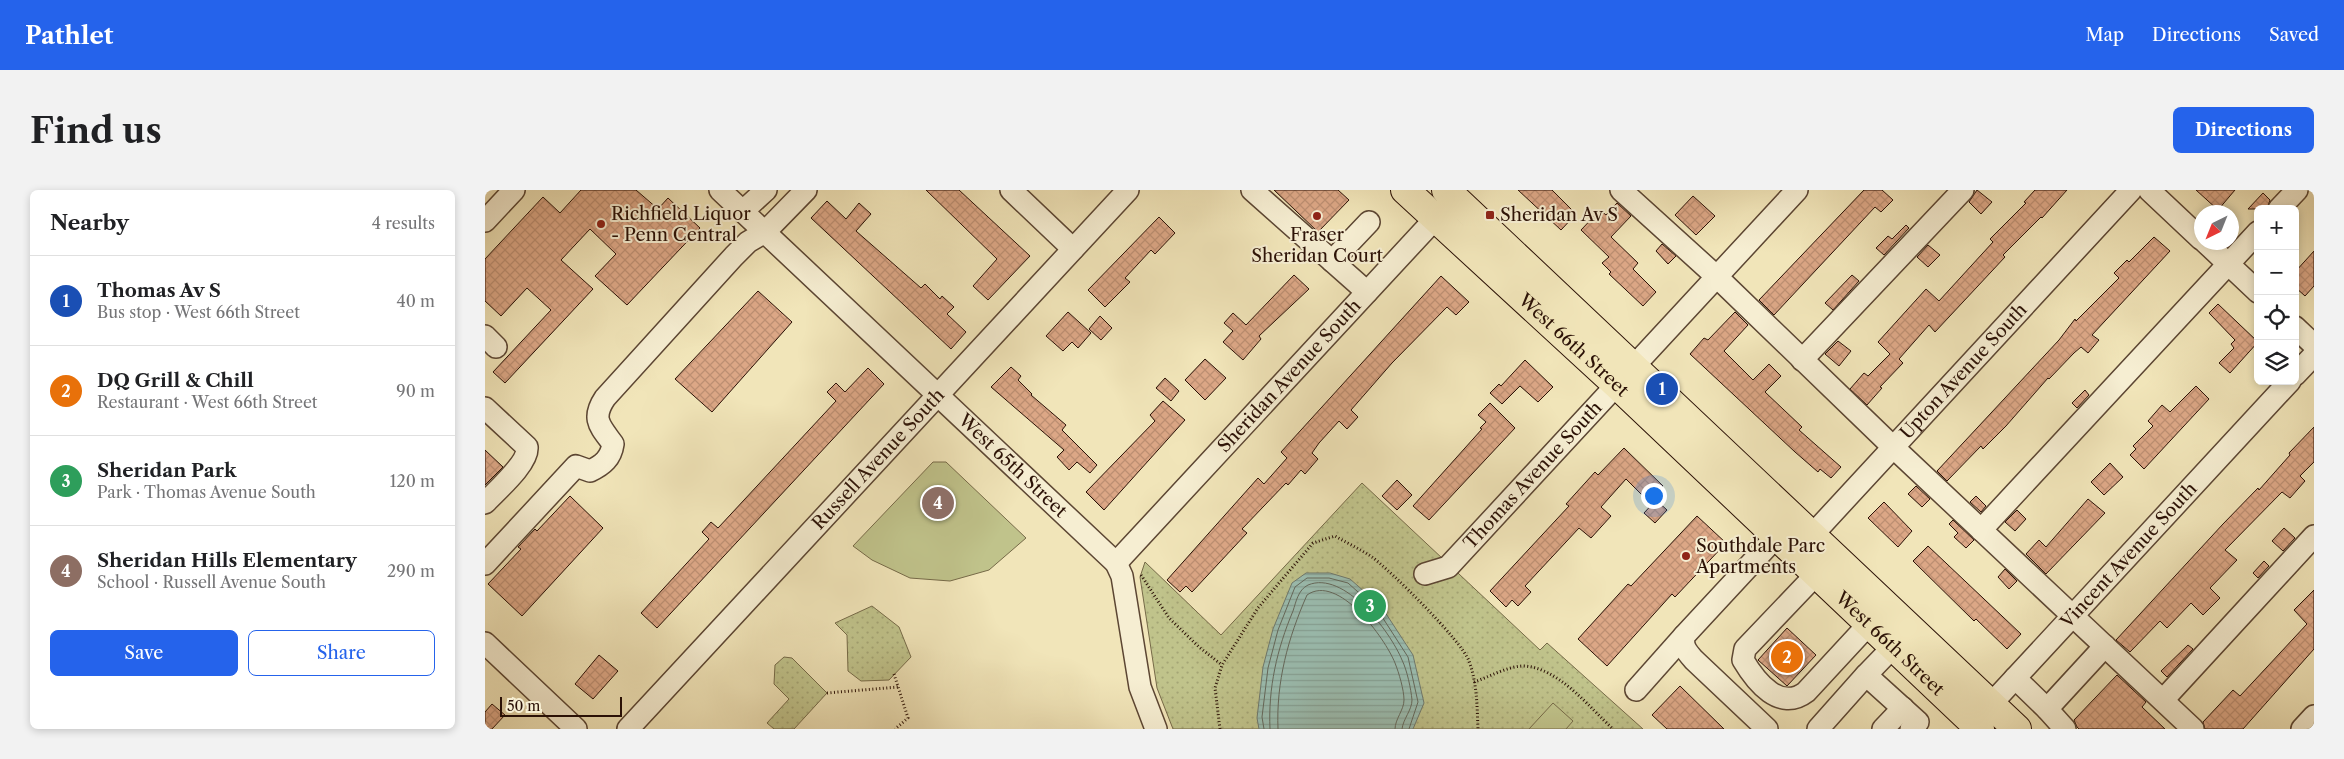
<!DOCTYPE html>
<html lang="en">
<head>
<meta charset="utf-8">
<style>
	body { margin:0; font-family:"Libre Caslon Text",serif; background:#f2f2f2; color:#202124 }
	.controls { position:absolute; right:15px; top:15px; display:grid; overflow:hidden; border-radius:8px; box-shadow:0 2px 8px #0003 }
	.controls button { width:45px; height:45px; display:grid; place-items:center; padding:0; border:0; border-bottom:1px solid #e0e0e0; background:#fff; color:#202124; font:25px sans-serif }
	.compass { position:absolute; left:1709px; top:15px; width:45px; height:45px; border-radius:50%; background:#fff; box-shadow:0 2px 8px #0003; rotate:223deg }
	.scale { position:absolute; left:15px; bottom:12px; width:122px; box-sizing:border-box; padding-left:5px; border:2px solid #2b1106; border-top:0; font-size:14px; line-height:18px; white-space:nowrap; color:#2b1106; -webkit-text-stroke:4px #f6eed2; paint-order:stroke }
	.you { position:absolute; left:1168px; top:305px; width:18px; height:18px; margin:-12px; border:4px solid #fff; border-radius:50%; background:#1a73e8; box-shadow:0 0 0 8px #1a73e833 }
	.badge { display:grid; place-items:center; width:32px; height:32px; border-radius:50%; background:#2563eb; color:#fff; font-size:16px; font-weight:700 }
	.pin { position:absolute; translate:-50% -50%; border:2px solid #fff; box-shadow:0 1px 5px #0006 }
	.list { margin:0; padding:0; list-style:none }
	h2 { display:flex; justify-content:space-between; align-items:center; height:65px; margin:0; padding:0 20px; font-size:21px }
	h2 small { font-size:16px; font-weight:400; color:#757577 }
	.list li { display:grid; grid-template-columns:32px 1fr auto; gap:15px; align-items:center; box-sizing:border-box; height:90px; padding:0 20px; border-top:1px solid #e0e0e0 }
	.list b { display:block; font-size:19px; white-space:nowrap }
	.list p { margin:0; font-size:16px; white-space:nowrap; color:#757577 }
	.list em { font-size:16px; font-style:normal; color:#757577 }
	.actions { display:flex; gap:10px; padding:15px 20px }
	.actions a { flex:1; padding:11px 0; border:1px solid #2563eb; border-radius:8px; text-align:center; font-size:18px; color:#2563eb }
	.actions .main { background:#2563eb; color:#fff }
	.icon { flex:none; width:28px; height:28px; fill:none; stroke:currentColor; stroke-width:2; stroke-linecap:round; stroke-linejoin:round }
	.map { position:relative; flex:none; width:1829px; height:539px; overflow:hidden; border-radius:8px }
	header { display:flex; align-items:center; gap:30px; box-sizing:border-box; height:70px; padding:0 25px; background:#2563eb; color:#fff }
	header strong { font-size:24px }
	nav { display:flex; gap:28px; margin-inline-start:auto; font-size:18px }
	.intro { display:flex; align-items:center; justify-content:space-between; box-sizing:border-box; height:120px; padding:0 30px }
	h1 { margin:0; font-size:35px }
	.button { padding:12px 22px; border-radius:8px; background:#2563eb; color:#fff; font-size:18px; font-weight:700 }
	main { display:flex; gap:30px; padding:0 30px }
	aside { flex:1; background:#fff; border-radius:8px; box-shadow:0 2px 8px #0003 }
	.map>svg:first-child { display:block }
</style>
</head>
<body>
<header>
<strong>Pathlet</strong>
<nav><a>Map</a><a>Directions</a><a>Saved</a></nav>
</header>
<div class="intro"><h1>Find us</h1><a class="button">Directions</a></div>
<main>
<aside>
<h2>Nearby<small>4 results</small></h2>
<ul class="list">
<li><span class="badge" style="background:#1a4fb4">1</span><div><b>Thomas Av S</b><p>Bus stop · West 66th Street</p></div><em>40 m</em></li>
<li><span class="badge" style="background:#e8710a">2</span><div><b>DQ Grill &amp; Chill</b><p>Restaurant · West 66th Street</p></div><em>90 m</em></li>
<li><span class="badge" style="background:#2e9e5b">3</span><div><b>Sheridan Park</b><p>Park · Thomas Avenue South</p></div><em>120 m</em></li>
<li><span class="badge" style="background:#8d6e63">4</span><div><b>Sheridan Hills Elementary</b><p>School · Russell Avenue South</p></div><em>290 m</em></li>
</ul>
<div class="actions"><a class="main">Save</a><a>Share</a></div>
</aside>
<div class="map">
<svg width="1829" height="539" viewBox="0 0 1829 539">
	<defs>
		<pattern id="park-dots" width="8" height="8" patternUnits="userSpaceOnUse" patternTransform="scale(1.25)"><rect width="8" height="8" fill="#c0c38b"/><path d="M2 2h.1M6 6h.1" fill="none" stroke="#a5a676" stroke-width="1.8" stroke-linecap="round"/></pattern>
		<pattern id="water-rules" width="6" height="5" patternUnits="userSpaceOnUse" patternTransform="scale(1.25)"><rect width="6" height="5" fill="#9bbfb3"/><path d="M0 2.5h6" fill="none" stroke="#86a398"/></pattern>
		<pattern id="building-cross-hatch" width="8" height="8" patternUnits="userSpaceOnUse" patternTransform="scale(1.25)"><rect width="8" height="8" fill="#dca786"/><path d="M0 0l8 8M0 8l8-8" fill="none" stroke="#bd8f72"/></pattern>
	</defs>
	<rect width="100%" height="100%" fill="#f1e5b9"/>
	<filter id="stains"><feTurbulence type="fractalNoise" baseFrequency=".004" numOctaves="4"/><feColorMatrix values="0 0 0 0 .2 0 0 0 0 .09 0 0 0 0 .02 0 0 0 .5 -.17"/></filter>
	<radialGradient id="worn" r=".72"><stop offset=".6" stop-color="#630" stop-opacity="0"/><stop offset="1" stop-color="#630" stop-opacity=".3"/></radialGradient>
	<g fill="url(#park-dots)" stroke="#766a48">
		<path d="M877,293L1055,460L1062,453L1158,539H688L672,498L655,387L660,372L736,445Z"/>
		<path d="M387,416L414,437L426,467L404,490L376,491L363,481L362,445L350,433Z"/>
		<path d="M299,467L307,468L342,503L309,539H289L282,533L304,509L289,494L290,475Z"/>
	</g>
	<g fill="#c0c38b" stroke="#766a48">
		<path d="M448,272H461L541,348L504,380L465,391L425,388L387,370L368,356Z"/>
		<path d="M1068,513L1088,531L1081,539H1044Z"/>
	</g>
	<path fill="url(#water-rules)" stroke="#6e796e" d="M821,383H845L865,389L896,416L928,465L939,513L928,539H774L772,528L778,477L788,439L807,393Z"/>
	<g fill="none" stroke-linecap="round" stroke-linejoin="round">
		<g stroke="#63685c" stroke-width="1">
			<path d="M779,539L777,527L783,478L793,440L810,397L822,388H844L863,393L892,419L923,467L933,512L924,539"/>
			<path d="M785,539C783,498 792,459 808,421C811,412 813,400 823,395C859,380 905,441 917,470C922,480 926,499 927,510C927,520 918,529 917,539"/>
			<path d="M793,539C791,492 803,448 822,405C853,383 900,448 910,473C914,483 919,500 919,510C919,520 910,529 910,539"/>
		</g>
	</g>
	<g fill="url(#building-cross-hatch)" stroke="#2b1106">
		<path d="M96,0H151L173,19L183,8L215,38L142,115L110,86L131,64L105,39L76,70L108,99L20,193L8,182L66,120L42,98L16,126L0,111V69L58,7L75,23Z"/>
		<path d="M441,0H474L545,66L503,110L488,96L512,69Z"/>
		<path d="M789,0H853L864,10L833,42Z"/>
		<path d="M1033,0H1067L1091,24L1076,40Z"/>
		<path d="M1379,0H1397L1408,10L1396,22L1390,17L1289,125L1274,110Z"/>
		<path d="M1492,0L1507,12L1496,24L1484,12Z"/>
		<path d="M1550,0H1582L1557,28L1556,27L1518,65L1520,67L1450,142L1444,135L1414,169L1418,173L1395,197L1397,198L1382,215L1365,199L1379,183L1383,186L1405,164L1393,152L1441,99L1454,111L1508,52L1505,49L1541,13L1539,12Z"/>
		<path d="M1711,0H1750L1733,20Z"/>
		<path d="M1778,3L1785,10L1782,19H1763Z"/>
		<path d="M1208,6L1230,26L1211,45L1190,25Z"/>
		<path d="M342,11L361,29L374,13L386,24L371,41L436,98L440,94L455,109L457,106L469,117L462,124L481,142L466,159L326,28Z"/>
		<path d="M1132,13L1146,26L1126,47L1153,73L1148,79L1171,102L1158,116L1124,84L1126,82L1117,73L1124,67L1096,40L1115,20L1121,25Z"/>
		<path d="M674,27L690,43L670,64L666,60L640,88L645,92L620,117L603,100Z"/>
		<path d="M1421,35L1424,38L1399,65L1391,58L1403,46L1407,49Z"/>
		<path d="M1669,47L1685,61L1607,145L1614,150L1603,163L1596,157L1589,163L1564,189L1563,188L1521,236L1498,259L1496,256L1462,291L1452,281L1574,150L1590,129L1591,131L1634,88L1629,83L1642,70L1644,72Z"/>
		<path d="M1177,54L1191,66L1183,74L1171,61Z"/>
		<path d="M1443,55L1455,65L1443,77L1432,67Z"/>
		<path d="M1829,61V96L1820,106L1810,97V82Z"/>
		<path d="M809,85L824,99L774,146L776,149L758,170L738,152L748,141L739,133L748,123L761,135Z"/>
		<path d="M1367,85L1374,91L1348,120L1340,113Z"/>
		<path d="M956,86L984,112L971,125L962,117L907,173L866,220L873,227L862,239L854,231L834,253L827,263L833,269L820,284L816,280L803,295L801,293L757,339L762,343L707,402L701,396L695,402L682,390L773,288L779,294L802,268L796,262Z"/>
		<path d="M273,101L307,132L227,222L190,189Z"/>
		<path d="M1733,114L1773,152L1745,183L1734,173L1749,158L1746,154L1750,150L1724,123Z"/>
		<path d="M583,122L606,143L593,158L587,152L578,161L561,146Z"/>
		<path d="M1250,122L1263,135L1239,161L1268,190L1284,174L1296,186L1280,202L1317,237L1314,240L1356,277L1346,288L1335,279L1333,282L1310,262L1205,164L1219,148L1223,150Z"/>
		<path d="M615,126L627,138L616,150L604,139Z"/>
		<path d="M1353,151L1366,161L1354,176L1340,164Z"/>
		<path d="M720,169L741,188L720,210L700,190Z"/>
		<path d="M1040,170L1068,197L1053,212L1035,196L1017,214L1005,203L1014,194L1016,196Z"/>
		<path d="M526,177L536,186L533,190L547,204L546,205L581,235L577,240L612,275L605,283L592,272L584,280L572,267L579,260L506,197Z"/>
		<path d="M383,178L399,194L172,438L156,423L224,349L217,342L226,332L233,338L351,211L342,202L351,193L360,202Z"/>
		<path d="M680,188L694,201L686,211L671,198Z"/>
		<path d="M1711,196L1724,209L1659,279L1645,265L1651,259L1648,256L1668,236L1663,231L1677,215L1685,222Z"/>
		<path d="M1600,200L1604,205L1592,218L1587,213Z"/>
		<path d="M678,211L700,230L619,320L601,302L670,231L665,225Z"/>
		<path d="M1005,213L1030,238L944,330L928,316L997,239L995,238L1001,232L993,225Z"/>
		<path d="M1829,237V272L1815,286L1820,291L1805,308L1797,302L1740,360L1752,370L1725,398L1735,408L1718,425L1706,413L1682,438L1675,431L1645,462L1631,450L1738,334L1773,298L1774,300L1805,265L1804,263Z"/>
		<path d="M1139,258L1178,296L1163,311L1141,289L1116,317L1126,326L1106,348L1094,338L1040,396L1046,402L1033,416L1027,410L1021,417L1005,401L1084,316L1081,314L1110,282L1113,285Z"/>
		<path d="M0,260L18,277L0,295Z"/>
		<path d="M1625,273L1638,287L1619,305L1606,292Z"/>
		<path d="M912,290L927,305L912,320L897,306Z"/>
		<path d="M1431,296L1445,309L1437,317L1423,304Z"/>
		<path d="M85,306L118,338L37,426L3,394L36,359L33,357L50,339L52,341Z"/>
		<path d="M1491,306L1501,316L1496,322L1485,312Z"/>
		<path d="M1603,309L1620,323L1561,384L1541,364L1554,350L1561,357Z"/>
		<path d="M1171,310L1182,320L1170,333L1159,323Z"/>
		<path d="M1399,312L1427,341L1413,357L1383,328Z"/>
		<path d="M1532,320L1541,329L1530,341L1520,332Z"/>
		<path d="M1212,326L1241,353L1190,407L1187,404L1122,476L1093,449L1143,394L1146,396Z"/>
		<path d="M1468,330L1489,350L1481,358L1469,347L1473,343L1464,334Z"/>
		<path d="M1799,338L1810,348L1798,361L1787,351Z"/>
		<path d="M1443,356L1536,444L1522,459L1491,429L1489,431L1428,371Z"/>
		<path d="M1779,371L1784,376L1773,388L1768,383Z"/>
		<path d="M1520,379L1532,391L1524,399L1513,387Z"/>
		<path d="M1829,400V459L1758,539H1720L1718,532L1748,500L1755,506L1822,434L1809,420Z"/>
		<path d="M1302,438L1331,465L1302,496L1273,470Z"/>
		<path d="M1703,455L1708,459L1682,487L1676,481Z"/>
		<path d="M114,465L133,481L108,509L90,494Z"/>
		<path d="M1632,485L1661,512L1657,517L1680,539H1594L1592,537L1589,530Z"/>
		<path d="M1195,496L1239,539H1182L1167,525Z"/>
		<path d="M7,514L20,525L7,539H0V522Z"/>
	</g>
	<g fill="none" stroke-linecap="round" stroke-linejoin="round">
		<defs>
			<g id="minor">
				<path id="s1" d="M235,0L631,373L637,386L655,497L671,539"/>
				<path d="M526,0L588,59"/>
				<path d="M767,0L882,102"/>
				<path d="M1136,0L1232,87L1408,257L1708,539"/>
				<path d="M1664,0L1716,49"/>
				<path d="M1794,19L1812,0"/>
				<path d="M258,21L281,0"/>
				<path d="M0,31L29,0"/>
				<path d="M1720,52L1773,102"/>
				<path d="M847,71L884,32"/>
				<path d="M1810,137L1829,155"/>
				<path d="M0,146L11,157"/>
				<path d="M1317,170L1478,0"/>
				<path d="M1810,185L1829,165"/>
				<path d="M0,218L42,257C44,273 11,301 0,313"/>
				<path d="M1496,340L1773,42"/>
				<path id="s2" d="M1317,356L1646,0"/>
				<path id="s3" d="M631,373L961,17"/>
				<path d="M0,374L91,276L105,281C118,275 126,268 128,254C115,236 106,229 120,208L249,66L263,52L280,42L321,0"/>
				<path d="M1341,374L1260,459L1258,470C1271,492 1295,522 1321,502L1395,422"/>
				<path id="s4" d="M940,384L963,377L1312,0"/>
				<path d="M0,453L91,539"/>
				<path d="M1409,456L1381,485L1433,532L1426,539"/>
				<path d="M1530,488L1562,519"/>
				<path d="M1151,500L1199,446"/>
				<path d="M1678,510L1829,346"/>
				<path id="s5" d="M1495,526L1805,191"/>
				<path id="s6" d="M143,539L643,0"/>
				<path d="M1282,539L1209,470C1202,462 1197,457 1199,446L1302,335"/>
				<path d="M1333,539L1381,485"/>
				<path d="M1398,539L1418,518"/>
				<path d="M1580,539L1562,519L1620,456"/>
				<path d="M1817,539L1829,526"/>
			</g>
			<g id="major">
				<path id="s7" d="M920,0L1132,195L1495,539"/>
				<path d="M961,0L1532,539"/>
			</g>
		</defs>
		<use href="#minor" stroke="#5c4633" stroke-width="24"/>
		<use href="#major" stroke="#2b1106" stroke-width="30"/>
		<g stroke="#2b1106" stroke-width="3" stroke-dasharray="1 2.5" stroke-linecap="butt">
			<path d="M656,385L684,428L714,457L737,475"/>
			<path d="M409,484L423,528L410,539"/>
			<path d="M989,492C1004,487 1021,477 1037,476C1072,476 1104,517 1128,539"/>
			<path d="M342,503L413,497"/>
			<path d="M735,539L730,498L737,475L773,418L828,353L850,346C862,353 875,359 887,367C906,381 976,450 984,471C992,493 992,515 993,539"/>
		</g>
		<use href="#minor" stroke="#f6eed2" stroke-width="21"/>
		<use href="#major" stroke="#f1e5b9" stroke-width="28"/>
	</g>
	<g fill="#8f2418" stroke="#f6eed2" stroke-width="2">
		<rect x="1000" y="20" width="10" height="10" rx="2.5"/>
		<circle cx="832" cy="26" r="5"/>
		<circle cx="116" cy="34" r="5"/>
		<circle cx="1201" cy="366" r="5"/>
	</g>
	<g text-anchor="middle" stroke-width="4" stroke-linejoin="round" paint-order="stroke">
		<g font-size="18" fill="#2b1106" stroke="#f6eed2" text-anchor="start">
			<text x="126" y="30">Richfield Liquor<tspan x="126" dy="21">- Penn Central</tspan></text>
			<text x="1015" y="31">Sheridan Av S</text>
			<text x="832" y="51" text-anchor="middle">Fraser<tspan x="832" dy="21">Sheridan Court</tspan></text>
			<text x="1211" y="362">Southdale Parc<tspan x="1211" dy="21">Apartments</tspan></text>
		</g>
		<g font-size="18" fill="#2b1106" stroke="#f6eed2">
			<text dy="6" stroke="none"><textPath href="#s7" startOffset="229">West 66th Street</textPath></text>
			<text dy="6" stroke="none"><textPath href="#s2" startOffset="238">Upton Avenue South</textPath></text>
			<text dy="6" stroke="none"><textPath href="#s3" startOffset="255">Sheridan Avenue South</textPath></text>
			<text dy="6" stroke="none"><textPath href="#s6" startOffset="368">Russell Avenue South</textPath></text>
			<text dy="6" stroke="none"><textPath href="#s1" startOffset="402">West 65th Street</textPath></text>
			<text dy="6" stroke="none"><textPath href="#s4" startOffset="149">Thomas Avenue South</textPath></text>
			<text dy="6" stroke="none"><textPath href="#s5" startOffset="219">Vincent Avenue South</textPath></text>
			<text dy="6" stroke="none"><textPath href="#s7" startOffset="664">West 66th Street</textPath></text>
		</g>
	</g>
	<rect width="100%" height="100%" filter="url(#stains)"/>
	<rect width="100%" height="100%" fill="url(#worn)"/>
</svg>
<div class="controls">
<button>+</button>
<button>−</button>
<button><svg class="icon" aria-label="locate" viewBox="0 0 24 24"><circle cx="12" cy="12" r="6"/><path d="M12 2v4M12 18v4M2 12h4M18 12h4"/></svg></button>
<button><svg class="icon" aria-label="layers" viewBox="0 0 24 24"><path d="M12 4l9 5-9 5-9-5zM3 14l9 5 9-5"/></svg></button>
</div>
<svg class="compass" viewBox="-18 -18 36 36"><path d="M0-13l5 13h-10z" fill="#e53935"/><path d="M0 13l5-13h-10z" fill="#757577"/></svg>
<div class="scale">50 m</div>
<div class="you"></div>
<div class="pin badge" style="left:1177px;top:199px;background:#1a4fb4">1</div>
<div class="pin badge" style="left:1302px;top:467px;background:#e8710a">2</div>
<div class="pin badge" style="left:885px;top:416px;background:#2e9e5b">3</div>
<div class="pin badge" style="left:453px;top:313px;background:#8d6e63">4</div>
</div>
</main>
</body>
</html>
